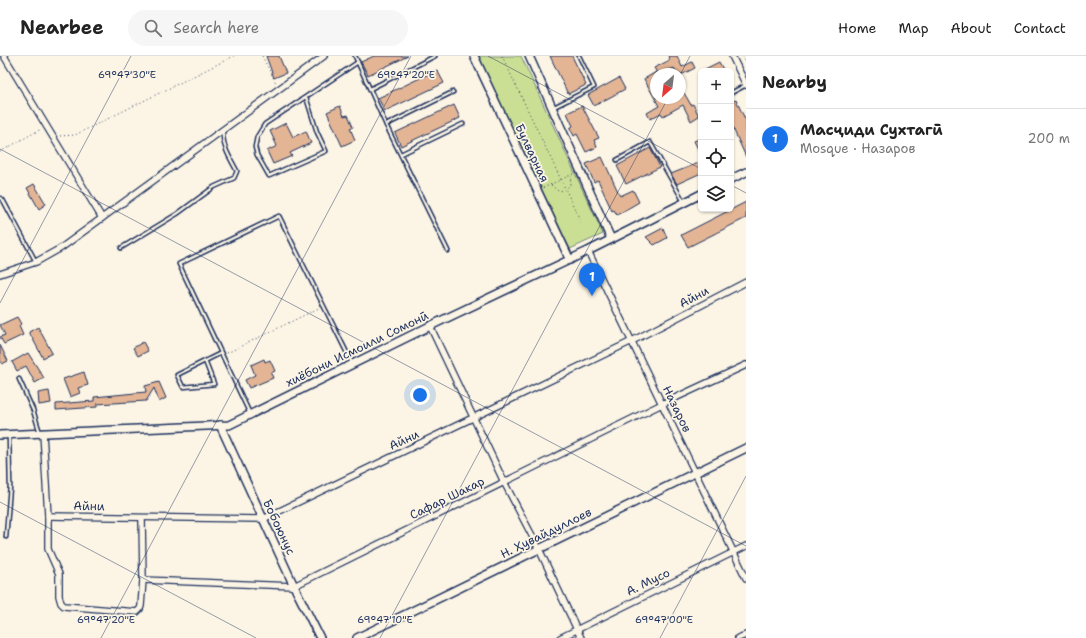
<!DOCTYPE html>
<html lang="en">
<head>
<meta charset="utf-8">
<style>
	body { margin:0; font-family:"Shantell Sans",sans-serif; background:#f6f6f6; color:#222 }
	.controls { position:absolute; right:12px; top:12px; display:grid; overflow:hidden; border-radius:6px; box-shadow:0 1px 3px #0004 }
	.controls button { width:36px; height:36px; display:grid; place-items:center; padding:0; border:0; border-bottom:1px solid #e0e0e0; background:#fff; color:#222; font:20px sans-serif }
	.compass { position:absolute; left:650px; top:12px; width:36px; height:36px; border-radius:50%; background:#fff; box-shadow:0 1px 3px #0004; rotate:208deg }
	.you { position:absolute; left:420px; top:339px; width:14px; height:14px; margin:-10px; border:3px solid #fff; border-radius:50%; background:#1a73e8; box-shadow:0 0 0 6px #1a73e833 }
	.badge { display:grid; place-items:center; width:26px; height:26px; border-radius:50%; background:#1a73e8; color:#fff; font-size:13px; font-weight:700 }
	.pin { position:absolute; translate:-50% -33px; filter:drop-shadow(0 1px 2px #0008) }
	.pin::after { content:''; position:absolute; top:21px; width:14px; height:12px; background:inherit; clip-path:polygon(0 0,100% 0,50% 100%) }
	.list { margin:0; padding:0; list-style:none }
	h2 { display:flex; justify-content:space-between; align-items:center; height:52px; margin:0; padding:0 16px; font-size:17px }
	h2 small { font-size:13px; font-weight:400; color:#767676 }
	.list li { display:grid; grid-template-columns:26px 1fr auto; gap:12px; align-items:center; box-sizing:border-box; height:60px; padding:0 16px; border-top:1px solid #e0e0e0 }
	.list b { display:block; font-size:15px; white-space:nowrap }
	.list p { margin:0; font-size:13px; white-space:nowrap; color:#767676 }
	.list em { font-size:13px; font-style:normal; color:#767676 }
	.icon { flex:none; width:22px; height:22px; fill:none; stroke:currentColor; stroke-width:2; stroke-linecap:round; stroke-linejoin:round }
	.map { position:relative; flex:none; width:746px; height:582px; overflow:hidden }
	header { display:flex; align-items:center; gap:24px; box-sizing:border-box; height:56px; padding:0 20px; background:#fff; border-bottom:1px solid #e0e0e0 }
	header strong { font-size:19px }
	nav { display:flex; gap:22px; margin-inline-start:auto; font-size:14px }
	.search { width:280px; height:36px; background:#f6f6f6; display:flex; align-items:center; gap:10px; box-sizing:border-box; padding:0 14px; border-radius:22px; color:#767676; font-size:15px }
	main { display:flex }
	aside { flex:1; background:#fff }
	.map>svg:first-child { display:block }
</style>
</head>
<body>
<header>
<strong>Nearbee</strong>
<div class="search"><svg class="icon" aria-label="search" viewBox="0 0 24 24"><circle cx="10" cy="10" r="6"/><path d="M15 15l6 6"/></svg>Search here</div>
<nav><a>Home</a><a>Map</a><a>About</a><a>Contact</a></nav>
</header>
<main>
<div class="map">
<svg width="746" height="582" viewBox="0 0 746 582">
	<rect width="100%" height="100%" fill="#fcf5e5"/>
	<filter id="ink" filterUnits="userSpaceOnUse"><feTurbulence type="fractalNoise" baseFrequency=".025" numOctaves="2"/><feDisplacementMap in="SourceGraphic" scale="8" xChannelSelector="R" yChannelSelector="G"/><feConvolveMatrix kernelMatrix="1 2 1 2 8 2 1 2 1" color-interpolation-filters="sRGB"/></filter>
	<g filter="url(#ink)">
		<path fill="#cbdf94" stroke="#738779" d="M478,0H521L603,178L570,193Z"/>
		<g fill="#e4b595" stroke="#1b2f5e">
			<path d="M266,0H279L286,17L274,22Z"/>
			<path d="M374,0H408L368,19L361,6Z"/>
			<path d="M550,0H572L586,29L568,38Z"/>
			<path d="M668,0H677L682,11L692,6L695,12L683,18H677L674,12L661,18H658L654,12L670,4Z"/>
			<path d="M719,6L724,15H701Z"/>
			<path d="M437,14L444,27L385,55L378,42Z"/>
			<path d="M656,16V42H680V30L691,49L693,48L699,60L691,65L683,49L663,60L661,57L650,63L647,57L659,50L644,23Z"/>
			<path d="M619,22L625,33L594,50L588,39Z"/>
			<path d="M736,44L746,65V101L731,68V46Z"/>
			<path d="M454,49L460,62L401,90L395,77Z"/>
			<path d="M340,50L344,60L348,59L353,71L350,72L355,84L342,90L327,56Z"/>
			<path d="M582,50L599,82L594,84L597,91L586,96L577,78L574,80L570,72L573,70L567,57Z"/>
			<path d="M286,67L293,81L306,75L311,87L290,97L292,100L273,108L267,95L277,90L270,75Z"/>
			<path d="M701,82V99L694,85Z"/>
			<path d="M650,92L660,111L626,128L617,110Z"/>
			<path d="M602,101L620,140L633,134L639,146L617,159L614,154L612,155L598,124L594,126L586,108Z"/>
			<path d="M701,106V117L677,128L671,118Z"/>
			<path d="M34,128L46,148L39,153L27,132Z"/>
			<path d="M746,146V162L688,191L681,179Z"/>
			<path d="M663,172L667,182L654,189L646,181Z"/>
			<path d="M17,261L21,268L19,270L23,279L4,288L0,281L5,279L0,269Z"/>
			<path d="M38,271L52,297L43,302L29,276Z"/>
			<path d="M143,286L148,295L138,300L133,292Z"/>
			<path d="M0,289L8,305L2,308L0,304Z"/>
			<path d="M28,297L44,322L35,327L26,310L17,315L12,306Z"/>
			<path d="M264,303L265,306L270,304L275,315L271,317L273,322L249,332L245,324L255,319L251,309Z"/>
			<path d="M84,316L88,329L78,332L80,337L70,341L63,323Z"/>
			<path d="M159,326L166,342L159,346L154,332L146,345L97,348V351L56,354V348L94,345V341L146,336L145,330Z"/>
			<path d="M49,335L51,347L39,349L38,337Z"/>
		</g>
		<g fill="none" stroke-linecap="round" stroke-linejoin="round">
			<defs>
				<g id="service">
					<path d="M355,0L386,69L453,36"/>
					<path d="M370,33L435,0"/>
					<path d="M731,37L746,29"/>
					<path d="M306,41L317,76L326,95L269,120L257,99L255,91L257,81L265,68L358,6"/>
					<path d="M554,51L594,31L579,0"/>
					<path d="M386,69L448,195"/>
					<path d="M401,98L463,68"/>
					<path d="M617,104L650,86L684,146"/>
					<path d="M0,142L3,144L36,206"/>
					<path d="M121,192L177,158L214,131L234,122L237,115C230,102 222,90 223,75"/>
					<path d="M205,305L214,328L183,331L177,319L221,297"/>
					<path d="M19,323L33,354L40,377"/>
					<path d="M250,358L179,208L279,160L352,307"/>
					<path d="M6,481L10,430L9,379"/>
				</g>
				<g id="minor">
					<path d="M4,0L102,162"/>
					<path d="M732,0L746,29"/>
					<path d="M588,195L746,522"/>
					<path d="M0,218L36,206L61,192L324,0"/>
					<path d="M430,270L504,426L539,493L581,582"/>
					<path d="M43,377L48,460V493L59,518V540L61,547L64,550L137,556L140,553L141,550L143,524L142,462"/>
					<path d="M48,460L263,463L632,285L746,226"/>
					<path d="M143,524L294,530L662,348L746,309"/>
					<path d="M560,582L746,490"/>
					<path d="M738,582L746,579"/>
				</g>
				<g id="tertiary">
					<path d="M474,0L570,204"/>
					<path d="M529,0L611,183"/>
					<path d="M220,369L294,530L320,582"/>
					<path d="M357,582L746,392"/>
				</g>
				<g id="secondary">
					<path d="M731,123L746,116"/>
					<path d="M0,379L229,369L430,270L588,195L701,138"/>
				</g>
			</defs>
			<use href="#service" stroke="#1b2f5e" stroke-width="5.5"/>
			<use href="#minor" stroke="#1b2f5e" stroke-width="8"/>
			<use href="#tertiary" stroke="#1b2f5e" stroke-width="10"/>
			<use href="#secondary" stroke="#1b2f5e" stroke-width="10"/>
			<g stroke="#1b2f5e" stroke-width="1" stroke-dasharray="1 3" stroke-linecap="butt">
				<path d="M262,0L276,27"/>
				<path d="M502,0L582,168"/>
				<path d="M743,0L746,7"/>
				<path d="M60,80L75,79L234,0"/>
				<path d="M0,96L41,73"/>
				<path d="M551,129L558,135L565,134L570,129L571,120"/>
				<path d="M543,132L575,117"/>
				<path d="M227,297L319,252"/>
			</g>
			<use href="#service" stroke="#fcf5e5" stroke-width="2.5"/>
			<use href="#minor" stroke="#fcf5e5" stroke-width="5.5"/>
			<use href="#tertiary" stroke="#fcf5e5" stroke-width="7"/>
			<use href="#secondary" stroke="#fcf5e5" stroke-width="7"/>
		</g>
	</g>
	<path fill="none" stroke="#1b2f5e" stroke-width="1" stroke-opacity="0.45" d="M488,0L701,113M680,19L690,0M0,93L746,490M731,129L746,137M0,247L131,0M0,446L256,582M101,582L411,0M380,582L668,42M660,582L746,420"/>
	<g text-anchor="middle" stroke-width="3.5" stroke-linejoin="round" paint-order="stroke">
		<g font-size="12" fill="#1b2f5e" stroke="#fcf5e5">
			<text transform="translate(532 97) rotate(65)" y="4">Булварная</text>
			<text transform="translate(694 241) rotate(-28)" y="4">Айни</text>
			<text transform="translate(357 293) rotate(-26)" y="4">хиёбони Исмоили Сомонӣ</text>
			<text transform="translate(677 353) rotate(64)" y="4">Назаров</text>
			<text transform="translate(404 384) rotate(-25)" y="4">Айни</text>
			<text transform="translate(447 442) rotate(-26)" y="4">Сафар Шакар</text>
			<text transform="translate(89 450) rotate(1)" y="4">Айни</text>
			<text transform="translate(279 471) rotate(65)" y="4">Бобоюнус</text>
			<text transform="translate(546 477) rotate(-26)" y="4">Н. Ҳувайдуллоев</text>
			<text transform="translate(648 526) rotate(-26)" y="4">А. Мусо</text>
		</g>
	</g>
	<g font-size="10" text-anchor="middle" fill="#1b2f5e" stroke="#fcf5e5" stroke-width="3.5" stroke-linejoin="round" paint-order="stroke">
		<text x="127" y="22">69°47'30"E</text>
		<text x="406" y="22">69°47'20"E</text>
		<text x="106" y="567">69°47'20"E</text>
		<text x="385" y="567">69°47'10"E</text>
		<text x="664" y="567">69°47'00"E</text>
	</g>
</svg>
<div class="controls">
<button>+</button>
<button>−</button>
<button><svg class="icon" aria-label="locate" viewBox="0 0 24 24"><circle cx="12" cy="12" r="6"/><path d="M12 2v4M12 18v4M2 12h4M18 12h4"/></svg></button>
<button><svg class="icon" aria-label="layers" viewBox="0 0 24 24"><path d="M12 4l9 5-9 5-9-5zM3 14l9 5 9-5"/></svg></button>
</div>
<svg class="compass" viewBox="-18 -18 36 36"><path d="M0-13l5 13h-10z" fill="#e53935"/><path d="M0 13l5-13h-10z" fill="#767676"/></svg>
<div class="you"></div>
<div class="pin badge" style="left:592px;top:240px">1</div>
</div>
<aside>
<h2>Nearby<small></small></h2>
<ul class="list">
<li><span class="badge">1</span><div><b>Масҷиди Сухтагӣ</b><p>Mosque · Назаров</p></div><em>200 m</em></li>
</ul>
</aside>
</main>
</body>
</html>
